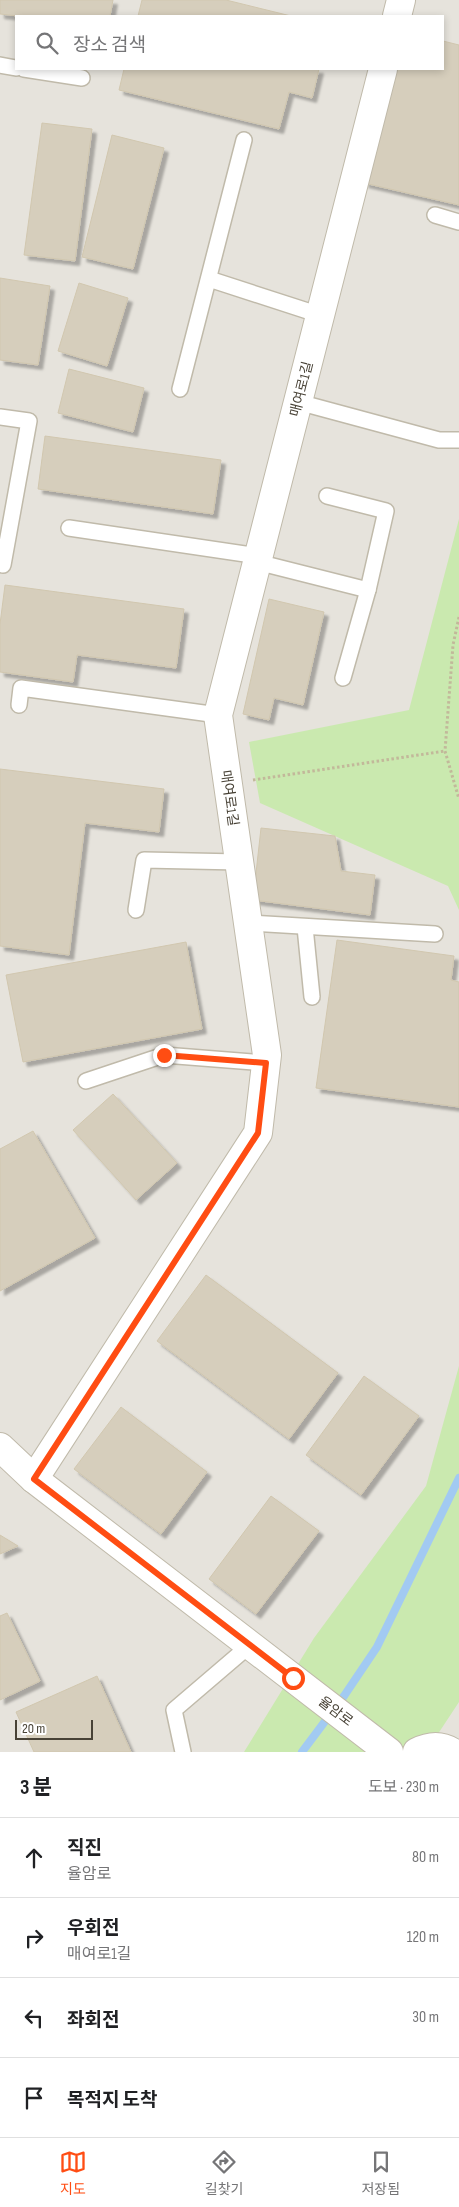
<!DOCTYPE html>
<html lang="ko">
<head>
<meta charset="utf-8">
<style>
	body { margin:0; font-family:"Sofia Sans Condensed","Noto Sans KR",sans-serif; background:#f2f2f2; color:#202124 }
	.scale { position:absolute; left:15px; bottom:12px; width:78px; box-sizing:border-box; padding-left:5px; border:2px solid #484236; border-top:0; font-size:14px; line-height:18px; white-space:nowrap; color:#484236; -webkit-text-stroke:4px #fff; paint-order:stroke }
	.stop { position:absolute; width:15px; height:15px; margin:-11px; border:4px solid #ff4d13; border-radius:50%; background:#fff }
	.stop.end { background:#ff4d13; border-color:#fff; box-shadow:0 1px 5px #0008 }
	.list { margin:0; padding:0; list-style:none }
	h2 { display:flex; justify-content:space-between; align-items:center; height:65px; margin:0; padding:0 20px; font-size:21px }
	h2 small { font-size:16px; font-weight:400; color:#757577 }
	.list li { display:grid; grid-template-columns:32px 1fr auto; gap:15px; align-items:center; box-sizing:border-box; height:80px; padding:0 20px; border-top:1px solid #e0e0e0 }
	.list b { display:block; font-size:19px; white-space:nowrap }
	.list p { margin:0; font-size:16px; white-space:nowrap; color:#757577 }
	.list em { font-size:16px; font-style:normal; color:#757577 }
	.icon { flex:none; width:28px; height:28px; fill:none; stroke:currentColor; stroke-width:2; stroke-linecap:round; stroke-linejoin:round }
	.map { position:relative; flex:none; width:459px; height:1752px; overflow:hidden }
	.search { position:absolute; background:#fff; box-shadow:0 2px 8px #0003; left:15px; right:15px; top:15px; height:55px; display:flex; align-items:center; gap:12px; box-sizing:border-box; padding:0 18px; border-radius:0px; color:#757577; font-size:19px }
	.sheet { height:385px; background:#fff }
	nav { display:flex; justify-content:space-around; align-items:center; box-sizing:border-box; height:70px; border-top:1px solid #e0e0e0; background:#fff; font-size:14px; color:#757577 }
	nav a { display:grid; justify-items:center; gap:2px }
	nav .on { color:#ff4d13 }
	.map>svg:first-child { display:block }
</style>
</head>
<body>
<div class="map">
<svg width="459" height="1752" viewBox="0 0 459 1752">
	<defs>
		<filter id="shadow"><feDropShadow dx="4.5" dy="4.5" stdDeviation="1" flood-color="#0004"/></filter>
	</defs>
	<rect width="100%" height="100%" fill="#f4f1e7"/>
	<path fill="#e6e3dc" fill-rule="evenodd" d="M0,0H459V1752H0ZM16,16H443V69H16Z"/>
	<g fill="#cae9af">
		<path d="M459,519V910L448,886L260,803L249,742L409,710Z"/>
		<path d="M459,1366V1702L426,1752H244L314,1638L426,1486Z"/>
	</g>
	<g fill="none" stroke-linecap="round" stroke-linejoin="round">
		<path stroke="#a2caf2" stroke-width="8" d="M302,1752L344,1696L377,1647L459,1478"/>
	</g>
	<g fill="#d6cebc" stroke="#d1c7af" filter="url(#shadow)">
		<path d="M0,0H113L110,16H18L0,14Z"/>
		<path d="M142,0H226L291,16H138Z"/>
		<path d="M443,41L459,45V205L364,183L390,69H443Z"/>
		<path d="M124,69H319L312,98L289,92L279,129L119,90Z"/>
		<path d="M42,123L92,129L75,261L24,255Z"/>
		<path d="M112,135L164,148L133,269L82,257Z"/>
		<path d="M0,278L50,286L38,365L0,360Z"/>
		<path d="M79,283L128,298L107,366L58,351Z"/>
		<path d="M69,369L144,388L133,432L58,413Z"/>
		<path d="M45,436L221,460L213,514L38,489Z"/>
		<path d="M5,585L184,609L176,668L77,655L73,682L0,672V624Z"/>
		<path d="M269,599L324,612L303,705L274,698L269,720L243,714Z"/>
		<path d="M0,769L164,789L159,832L85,823L69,955L0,946Z"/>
		<path d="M261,828L335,836L341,871L375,875L370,915L253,900Z"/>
		<path d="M337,940L454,956L451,980L459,982V1107L316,1088Z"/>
		<path d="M186,942L202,1029L23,1062L6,975Z"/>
		<path d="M113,1094L177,1163L136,1200L73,1130Z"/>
		<path d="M33,1131L95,1238L0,1291V1149Z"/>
		<path d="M206,1275L338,1373L289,1439L157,1341Z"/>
		<path d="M364,1376L419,1416L361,1495L306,1455Z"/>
		<path d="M121,1407L207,1472L161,1534L74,1469Z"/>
		<path d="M271,1496L319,1531L256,1614L209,1579Z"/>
		<path d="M0,1535L18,1546L0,1554Z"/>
		<path d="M7,1613L40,1681L0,1700V1616Z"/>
		<path d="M97,1676L131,1752H34L16,1712Z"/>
	</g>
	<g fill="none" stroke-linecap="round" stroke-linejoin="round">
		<defs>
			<g id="service">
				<path d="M0,65L16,68"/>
				<path d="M24,69L82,78"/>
				<path d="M435,215L459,222"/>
				<path d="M209,279L320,315"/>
				<path d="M180,389L244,140"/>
				<path d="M298,402L439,440H459"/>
				<path d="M0,417L29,421L3,565"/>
				<path d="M327,496L386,511L368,590L343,678"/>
				<path d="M69,528L259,556"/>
				<path d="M257,562L368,590"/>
				<path d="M19,705L21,688L218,715"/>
				<path d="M136,910L144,860L239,862"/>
				<path d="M248,923L435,934"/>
				<path d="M305,927L312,997"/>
				<path d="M86,1081L164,1055L266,1063"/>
				<path d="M183,1752L174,1710L250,1645"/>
			</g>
			<g id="minor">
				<path d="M397,16L401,0"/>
				<path d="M0,1447L34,1479L389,1752"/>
				<path d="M34,1479L258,1133L267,1055L218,715L383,69"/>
				<path d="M417,1752C429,1746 441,1745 452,1752"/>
			</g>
		</defs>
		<use href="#service" stroke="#c0baaa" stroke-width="18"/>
		<use href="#minor" stroke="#c0baaa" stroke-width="30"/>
		<g stroke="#c2b89a" stroke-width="3" stroke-dasharray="2.5 2.5" stroke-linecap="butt">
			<path d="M459,617L453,645L445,751L459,799"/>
			<path d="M253,780L445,751"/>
		</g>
		<use href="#service" stroke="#fff" stroke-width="15"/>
		<use href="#minor" stroke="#fff" stroke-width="28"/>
	</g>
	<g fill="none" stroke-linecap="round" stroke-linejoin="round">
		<path stroke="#ff4d13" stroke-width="6" d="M164,1055L266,1063L258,1133L34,1479L293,1678"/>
	</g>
	<g text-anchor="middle" stroke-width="4" stroke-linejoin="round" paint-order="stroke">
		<g font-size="14" fill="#484236" stroke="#fff">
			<text transform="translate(301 389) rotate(-76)" y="5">매여로1길</text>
			<text transform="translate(230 798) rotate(82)" y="5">매여로1길</text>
			<text transform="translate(336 1711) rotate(37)" y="5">율암로</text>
		</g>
	</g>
</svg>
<div class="scale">20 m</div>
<div class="stop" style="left:293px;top:1678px"></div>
<div class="stop end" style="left:164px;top:1055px"></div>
<div class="search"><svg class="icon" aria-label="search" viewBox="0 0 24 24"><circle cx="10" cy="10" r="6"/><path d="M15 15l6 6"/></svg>장소 검색</div>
</div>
<section class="sheet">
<h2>3 분<small>도보 · 230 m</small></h2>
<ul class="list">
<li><svg class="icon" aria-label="ahead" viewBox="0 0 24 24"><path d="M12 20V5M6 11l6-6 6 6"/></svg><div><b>직진</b><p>율암로</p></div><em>80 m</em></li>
<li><svg class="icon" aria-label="right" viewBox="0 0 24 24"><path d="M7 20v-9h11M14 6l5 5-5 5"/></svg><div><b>우회전</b><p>매여로1길</p></div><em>120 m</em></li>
<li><svg class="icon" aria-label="left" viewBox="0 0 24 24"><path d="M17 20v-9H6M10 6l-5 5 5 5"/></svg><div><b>좌회전</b></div><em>30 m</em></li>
<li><svg class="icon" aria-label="arrive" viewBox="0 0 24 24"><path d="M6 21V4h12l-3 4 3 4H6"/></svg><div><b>목적지 도착</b></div></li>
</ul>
</section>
<nav>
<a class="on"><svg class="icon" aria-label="map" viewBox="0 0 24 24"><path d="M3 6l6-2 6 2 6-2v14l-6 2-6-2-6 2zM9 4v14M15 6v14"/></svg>지도</a>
<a><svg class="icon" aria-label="directions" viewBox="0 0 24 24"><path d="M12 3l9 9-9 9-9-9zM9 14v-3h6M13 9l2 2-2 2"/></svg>길찾기</a>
<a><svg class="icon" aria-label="saved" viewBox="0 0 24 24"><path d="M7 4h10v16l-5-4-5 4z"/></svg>저장됨</a>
</nav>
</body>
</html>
